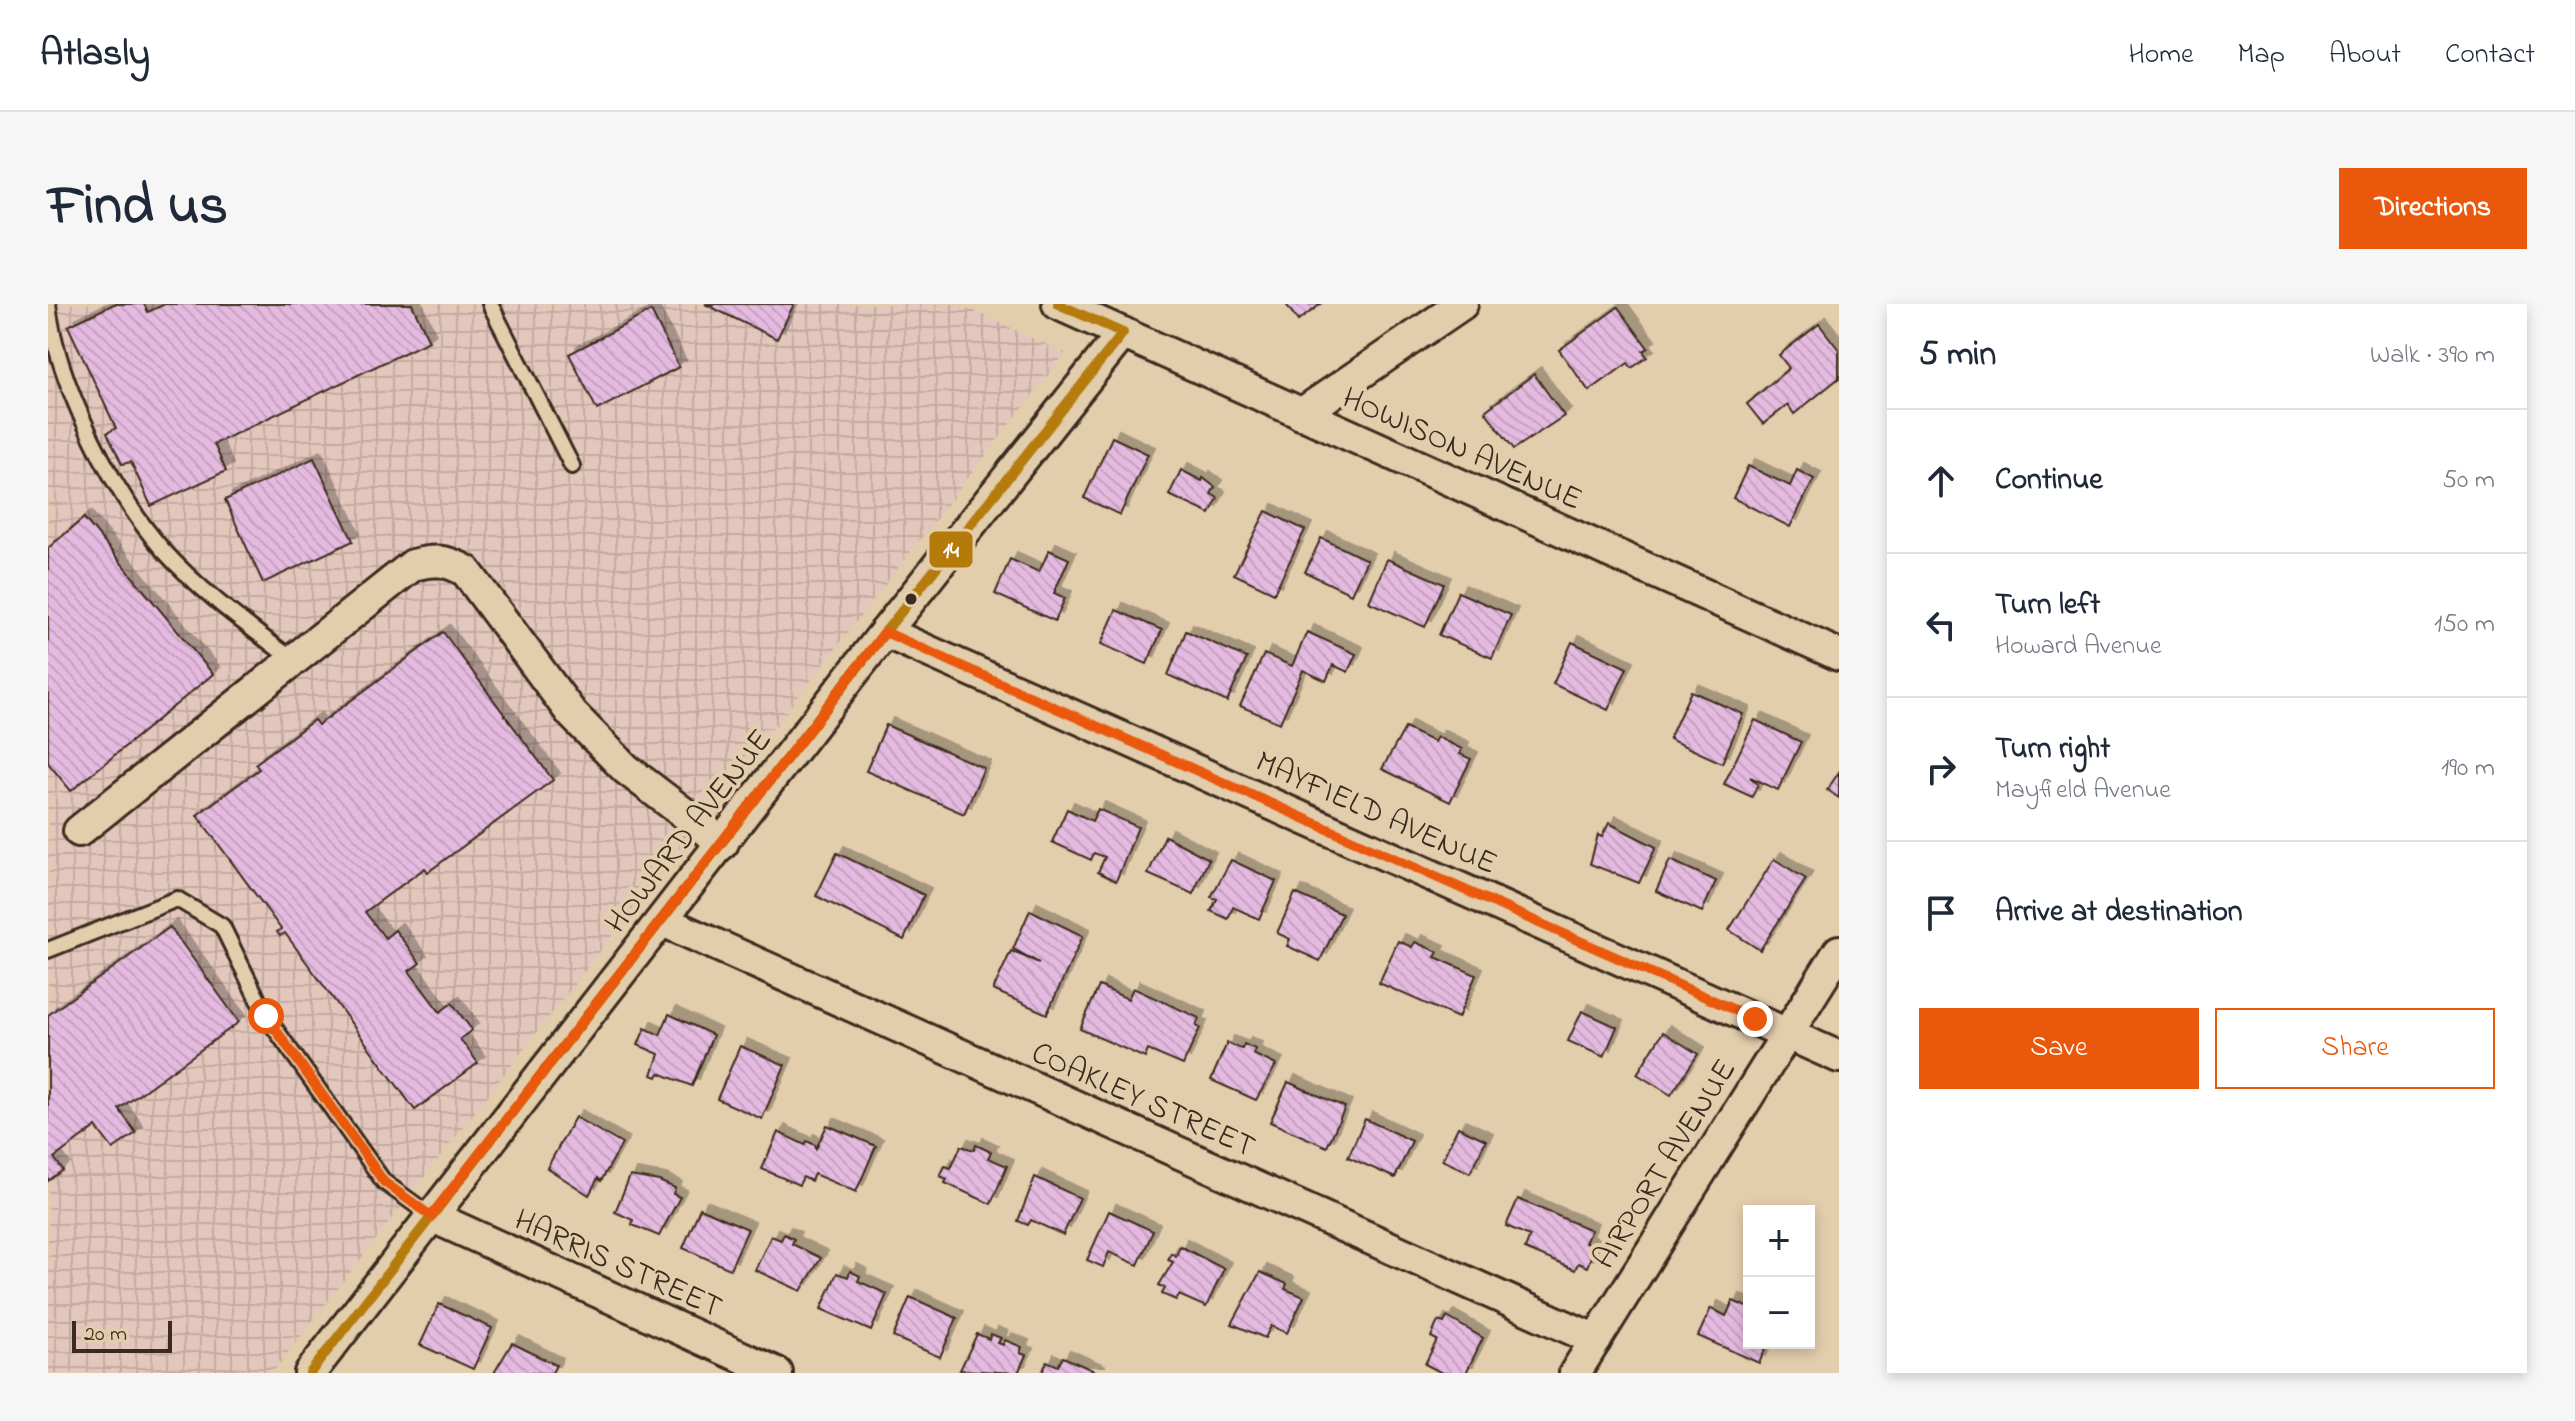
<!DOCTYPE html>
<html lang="en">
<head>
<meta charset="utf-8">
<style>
	body { margin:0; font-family:"Indie Flower",sans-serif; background:#f6f6f7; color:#1f2937 }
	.controls { position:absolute; right:24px; bottom:24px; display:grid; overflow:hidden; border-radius:0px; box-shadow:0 4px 12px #0003 }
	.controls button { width:72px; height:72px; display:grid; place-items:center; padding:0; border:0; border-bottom:2px solid #e0e1e3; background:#fff; color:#1f2937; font:40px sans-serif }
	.scale { position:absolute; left:24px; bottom:20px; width:100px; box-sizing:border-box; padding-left:8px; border:4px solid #3b2a1e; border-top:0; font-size:22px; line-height:28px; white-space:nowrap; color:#3b2a1e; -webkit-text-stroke:6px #e2cdac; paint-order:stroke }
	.stop { position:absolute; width:24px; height:24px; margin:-18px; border:6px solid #ea580c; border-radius:50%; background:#fff }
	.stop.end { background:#ea580c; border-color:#fff; box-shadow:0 2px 8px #0008 }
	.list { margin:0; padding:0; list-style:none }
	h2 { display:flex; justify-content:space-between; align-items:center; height:104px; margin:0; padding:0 32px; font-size:34px }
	h2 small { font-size:26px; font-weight:400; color:#747a83 }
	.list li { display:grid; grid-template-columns:52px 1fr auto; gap:24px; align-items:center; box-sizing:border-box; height:144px; padding:0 32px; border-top:2px solid #e0e1e3 }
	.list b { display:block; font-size:30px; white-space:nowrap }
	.list p { margin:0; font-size:26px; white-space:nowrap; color:#747a83 }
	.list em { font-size:26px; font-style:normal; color:#747a83 }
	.actions { display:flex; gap:16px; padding:24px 32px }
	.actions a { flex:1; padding:18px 0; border:2px solid #ea580c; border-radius:0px; text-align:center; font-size:28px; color:#ea580c }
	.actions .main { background:#ea580c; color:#fff }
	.icon { flex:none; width:44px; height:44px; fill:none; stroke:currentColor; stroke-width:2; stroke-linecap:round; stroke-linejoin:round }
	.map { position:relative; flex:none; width:1791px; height:1069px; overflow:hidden; border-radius:0px }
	header { display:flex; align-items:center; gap:48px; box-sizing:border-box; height:112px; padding:0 40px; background:#fff; border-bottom:2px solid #e0e1e3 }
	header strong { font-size:38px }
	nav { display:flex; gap:44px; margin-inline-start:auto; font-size:28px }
	.intro { display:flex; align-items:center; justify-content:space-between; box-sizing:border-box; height:192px; padding:0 48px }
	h1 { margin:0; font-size:56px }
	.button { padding:20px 36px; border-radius:0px; background:#ea580c; color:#fff; font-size:28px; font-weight:700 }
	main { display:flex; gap:48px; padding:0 48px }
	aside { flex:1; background:#fff; border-radius:0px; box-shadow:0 4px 12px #0003 }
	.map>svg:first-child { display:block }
</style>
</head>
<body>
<header>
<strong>Atlasly</strong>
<nav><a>Home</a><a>Map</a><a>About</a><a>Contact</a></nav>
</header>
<div class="intro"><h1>Find us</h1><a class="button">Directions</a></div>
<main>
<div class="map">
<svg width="1791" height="1069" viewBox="0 0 1791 1069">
	<defs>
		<pattern id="industrial-grid" width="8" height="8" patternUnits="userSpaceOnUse" patternTransform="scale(2)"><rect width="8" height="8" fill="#e3c7bc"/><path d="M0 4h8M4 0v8" fill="none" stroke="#c4aba1"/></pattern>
		<pattern id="building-back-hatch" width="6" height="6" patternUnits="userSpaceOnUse" patternTransform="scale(2)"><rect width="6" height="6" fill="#e5bae0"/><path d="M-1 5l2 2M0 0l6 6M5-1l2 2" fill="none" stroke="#c5a0c0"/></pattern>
		<filter id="shadow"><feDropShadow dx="7" dy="-7" stdDeviation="0" flood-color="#0004"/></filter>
	</defs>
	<rect width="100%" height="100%" fill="#e2cdac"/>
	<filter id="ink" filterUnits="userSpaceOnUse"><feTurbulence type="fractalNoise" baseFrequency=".0125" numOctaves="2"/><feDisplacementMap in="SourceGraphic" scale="16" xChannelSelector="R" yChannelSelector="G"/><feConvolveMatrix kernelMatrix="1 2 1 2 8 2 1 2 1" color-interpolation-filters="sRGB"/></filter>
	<g filter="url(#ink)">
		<path fill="url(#industrial-grid)" d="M0,0H910L1017,49L224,1069H0Z"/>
		<g fill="url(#building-back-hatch)" stroke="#3b2a1e" stroke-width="2" filter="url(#shadow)">
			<path d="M66,0H96L100,8L117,0H364L381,37L166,140L178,167L103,202L83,158L74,160L59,129L68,124L20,22Z"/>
			<path d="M657,0H746L729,35Z"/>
			<path d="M1238,0H1273L1250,17Z"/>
			<path d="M1570,3L1600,44L1595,47L1599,53L1584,64L1580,59L1541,87L1511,46Z"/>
			<path d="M603,7L631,63L549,106L521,50Z"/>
			<path d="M1771,20L1791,46V74L1746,110L1740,101L1715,120L1699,100L1741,64L1731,51Z"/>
			<path d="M1486,70L1516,112L1466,145L1437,107Z"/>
			<path d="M1064,133L1100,150L1072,211L1036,194Z"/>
			<path d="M266,154L305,237L215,279L177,196Z"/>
			<path d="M1700,162L1742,182L1749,166L1766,175L1742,223L1685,194Z"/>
			<path d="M1133,166L1154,177L1155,174L1167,183L1163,190L1170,194L1162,210L1121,191Z"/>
			<path d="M1218,207L1257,226L1226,289L1186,270Z"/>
			<path d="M36,214L165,370L23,487L0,459V244Z"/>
			<path d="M1273,234L1319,256L1303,290L1257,268Z"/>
			<path d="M1001,246L1021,255L1006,289L1017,294L1007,317L947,290L962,255L991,268Z"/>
			<path d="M1339,255L1396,280L1377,323L1321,298Z"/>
			<path d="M1410,288L1463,311L1444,354L1391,331Z"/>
			<path d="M1068,306L1114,326L1099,360L1053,340Z"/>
			<path d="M1138,327L1199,354L1179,398L1120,371Z"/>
			<path d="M395,328L505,476L380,568L377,564L317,608L337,634L347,626L372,659L361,667L392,708L404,699L424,726L412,735L430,759L367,806L237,629L232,632L229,628L233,625L149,511L211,465L207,460L266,416L270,421Z"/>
			<path d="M1259,328L1308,350L1300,368L1285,361L1278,377L1255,366L1232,419L1192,402L1216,350L1244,362Z"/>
			<path d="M1524,338L1579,364L1560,406L1505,380Z"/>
			<path d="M1643,387L1695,410L1674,459L1621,435Z"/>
			<path d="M1707,416L1753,438L1730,486L1702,473L1710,480L1704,493L1676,480Z"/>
			<path d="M838,421L936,464L916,510L818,467Z"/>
			<path d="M1357,424L1386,438L1389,433L1414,445L1412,450L1423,455L1402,498L1334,465Z"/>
			<path d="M1791,468V494L1779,486Z"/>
			<path d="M1019,505L1044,517L1050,505L1090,523L1068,577L1050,568L1057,553L1046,549L1043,556L1004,538Z"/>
			<path d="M1561,519L1608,543L1591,579L1542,560L1550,531L1554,533Z"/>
			<path d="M1117,532L1161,555L1145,590L1100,570Z"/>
			<path d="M789,549L876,591L856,636L768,592Z"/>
			<path d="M1726,555L1758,575L1712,646L1681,626Z"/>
			<path d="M1183,556L1228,577L1211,615L1185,603L1180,615L1163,607L1169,595L1163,593Z"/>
			<path d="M1622,556L1668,577L1654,608L1608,587Z"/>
			<path d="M1247,589L1294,610L1272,657L1239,642L1242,635L1229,629Z"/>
			<path d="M982,606L1035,632L999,710L945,686L963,647L991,659L965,645Z"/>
			<path d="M122,623L191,718L71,805L88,829L65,845L48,823L6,854L15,866L0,877V711Z"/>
			<path d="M1350,637L1364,643L1367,638L1390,648L1387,653L1428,671L1410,714L1331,679Z"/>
			<path d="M1051,682L1080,695L1085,684L1151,714L1148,722L1152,724L1135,761L1100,746L1097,754L1032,725Z"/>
			<path d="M1534,707L1569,723L1556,753L1520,737Z"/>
			<path d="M621,710L665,731L644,782L611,769L609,773L604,771L611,750L590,741L597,724L612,731Z"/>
			<path d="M1615,728L1650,750L1623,791L1589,770Z"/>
			<path d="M1179,739L1194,745L1196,740L1207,745L1205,750L1228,761L1208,796L1163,776Z"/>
			<path d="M692,742L737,761L714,815L669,795Z"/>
			<path d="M1240,778L1297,803L1279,843L1222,818Z"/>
			<path d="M527,813L574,840L553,877L550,874L541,891L499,864Z"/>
			<path d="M1317,815L1364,837L1347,874L1300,853Z"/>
			<path d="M779,821L828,842L808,888L766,870L763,877L755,873L751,881L714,865L730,828L757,841L759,837L767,841L768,845Z"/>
			<path d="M1410,823L1438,836L1422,869L1394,856Z"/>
			<path d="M928,841L943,848L940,854L959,862L943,900L897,879L899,875L892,872L897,862L903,864L913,842L926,846Z"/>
			<path d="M582,872L611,877L627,884L625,890L632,893L611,932L584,921L585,916L567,908Z"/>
			<path d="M987,873L1032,894L1015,931L983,916L980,921L970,917Z"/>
			<path d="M1470,895L1543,926L1537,939L1547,943L1539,963L1530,959L1527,966L1477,945L1482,932L1458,922Z"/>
			<path d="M652,904L700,925L682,965L635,944Z"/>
			<path d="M1061,907L1105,927L1090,961L1061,948L1055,963L1039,956Z"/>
			<path d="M736,930L746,935L744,940L773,954L753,987L707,966L723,932L733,936Z"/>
			<path d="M1132,942L1176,965L1158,1003L1131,991L1128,996L1114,990L1117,984L1111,981L1125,958L1120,956L1123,949L1128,952Z"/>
			<path d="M802,967L812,972L810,977L839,990L823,1027L773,1005L789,969L800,973Z"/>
			<path d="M1212,968L1239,980L1237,985L1256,993L1239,1029L1223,1022L1217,1034L1184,1020Z"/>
			<path d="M862,993L909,1014L892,1053L845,1033Z"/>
			<path d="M1685,997L1701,1004V1039H1720L1711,1059L1650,1032L1663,1004L1678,1012Z"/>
			<path d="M391,1000L444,1024L425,1065L372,1041Z"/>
			<path d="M1399,1013L1435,1034L1418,1069H1394L1377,1060L1389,1036L1383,1033L1390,1017L1396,1019Z"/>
			<path d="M929,1030L941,1035L943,1030L953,1034L950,1039L955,1041L957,1036L974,1043L972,1049L978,1051L970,1069L912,1066Z"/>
			<path d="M464,1039L508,1061L504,1069H446Z"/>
			<path d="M1015,1053L1051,1069H994L999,1057L1010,1062Z"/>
		</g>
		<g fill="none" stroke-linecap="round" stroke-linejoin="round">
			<defs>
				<g id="service">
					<path d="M0,0C8,76 64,188 115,246C153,288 200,322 245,356"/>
					<path d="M442,0L524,162"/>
					<path d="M0,646L129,595L174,622L218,712L336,878L383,912"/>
				</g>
				<g id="minor">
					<path d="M1010,0L1791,351"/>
					<path d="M1253,110L1414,0"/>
					<path d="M837,328L1791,753"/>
					<path d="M31,527L365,261C387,255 398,256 418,267L524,410L578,465L675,539"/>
					<path d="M615,617L1548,1036"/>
					<path d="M383,912L729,1069"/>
					<path d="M262,1069L837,328L1075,29"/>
					<path d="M1527,1069L1791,647"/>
				</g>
			</defs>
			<use href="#service" stroke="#3b2a1e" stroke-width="20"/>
			<use href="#minor" stroke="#3b2a1e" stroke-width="36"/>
			<use href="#service" stroke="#e2cdac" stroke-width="14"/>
			<use href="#minor" stroke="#e2cdac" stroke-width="30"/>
			<defs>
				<path id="bus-1" d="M262,1069L837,328L1075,29L1010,0"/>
			</defs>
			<use href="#bus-1" stroke="#e2cdac" stroke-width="16"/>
			<use href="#bus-1" stroke="#b57b0a" stroke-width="10"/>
		</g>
	</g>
	<g fill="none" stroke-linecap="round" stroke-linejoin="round" filter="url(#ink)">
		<path stroke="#ea580c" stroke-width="10" d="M218,712L336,878L383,912L837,328L1707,715"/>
	</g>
	<circle fill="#3b2a1e" stroke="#e2cdac" stroke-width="3" cx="863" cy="295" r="7"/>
	<g text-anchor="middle" stroke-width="8" stroke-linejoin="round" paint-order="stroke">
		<g font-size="32" fill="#3b2a1e" stroke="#e2cdac">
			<text transform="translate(1415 143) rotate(24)" y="11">HOWISON AVENUE</text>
			<text transform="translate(1329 507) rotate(24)" y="11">MAYFIELD AVENUE</text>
			<text transform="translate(639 526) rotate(-52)" y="11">HOWARD AVENUE</text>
			<text transform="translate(1096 794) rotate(24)" y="11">COAKLEY STREET</text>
			<text transform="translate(1615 859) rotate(-58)" y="11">AIRPORT AVENUE</text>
			<text transform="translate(571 958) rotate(24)" y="11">HARRIS STREET</text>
		</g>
	</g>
	<rect stroke="#e2cdac" stroke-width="3" x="880" y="226" width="46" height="39" rx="8" fill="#b57b0a"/>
	<g font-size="22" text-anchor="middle" font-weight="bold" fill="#fff">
		<text x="903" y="253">14</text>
	</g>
</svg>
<div class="controls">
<button>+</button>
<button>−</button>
</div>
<div class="scale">20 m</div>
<div class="stop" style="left:218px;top:712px"></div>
<div class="stop end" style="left:1707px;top:715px"></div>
</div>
<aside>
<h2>5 min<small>Walk · 390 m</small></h2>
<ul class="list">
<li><svg class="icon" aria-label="ahead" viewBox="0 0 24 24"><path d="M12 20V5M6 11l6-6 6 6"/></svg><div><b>Continue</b></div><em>50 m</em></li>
<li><svg class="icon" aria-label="left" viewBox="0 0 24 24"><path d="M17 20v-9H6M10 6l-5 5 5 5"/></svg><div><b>Turn left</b><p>Howard Avenue</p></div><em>150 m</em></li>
<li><svg class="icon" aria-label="right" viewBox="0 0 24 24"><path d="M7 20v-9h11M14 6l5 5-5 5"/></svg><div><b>Turn right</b><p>Mayfield Avenue</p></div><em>190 m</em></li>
<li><svg class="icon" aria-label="arrive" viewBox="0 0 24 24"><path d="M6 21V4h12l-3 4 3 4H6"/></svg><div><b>Arrive at destination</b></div></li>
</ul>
<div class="actions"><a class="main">Save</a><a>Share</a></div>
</aside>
</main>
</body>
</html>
